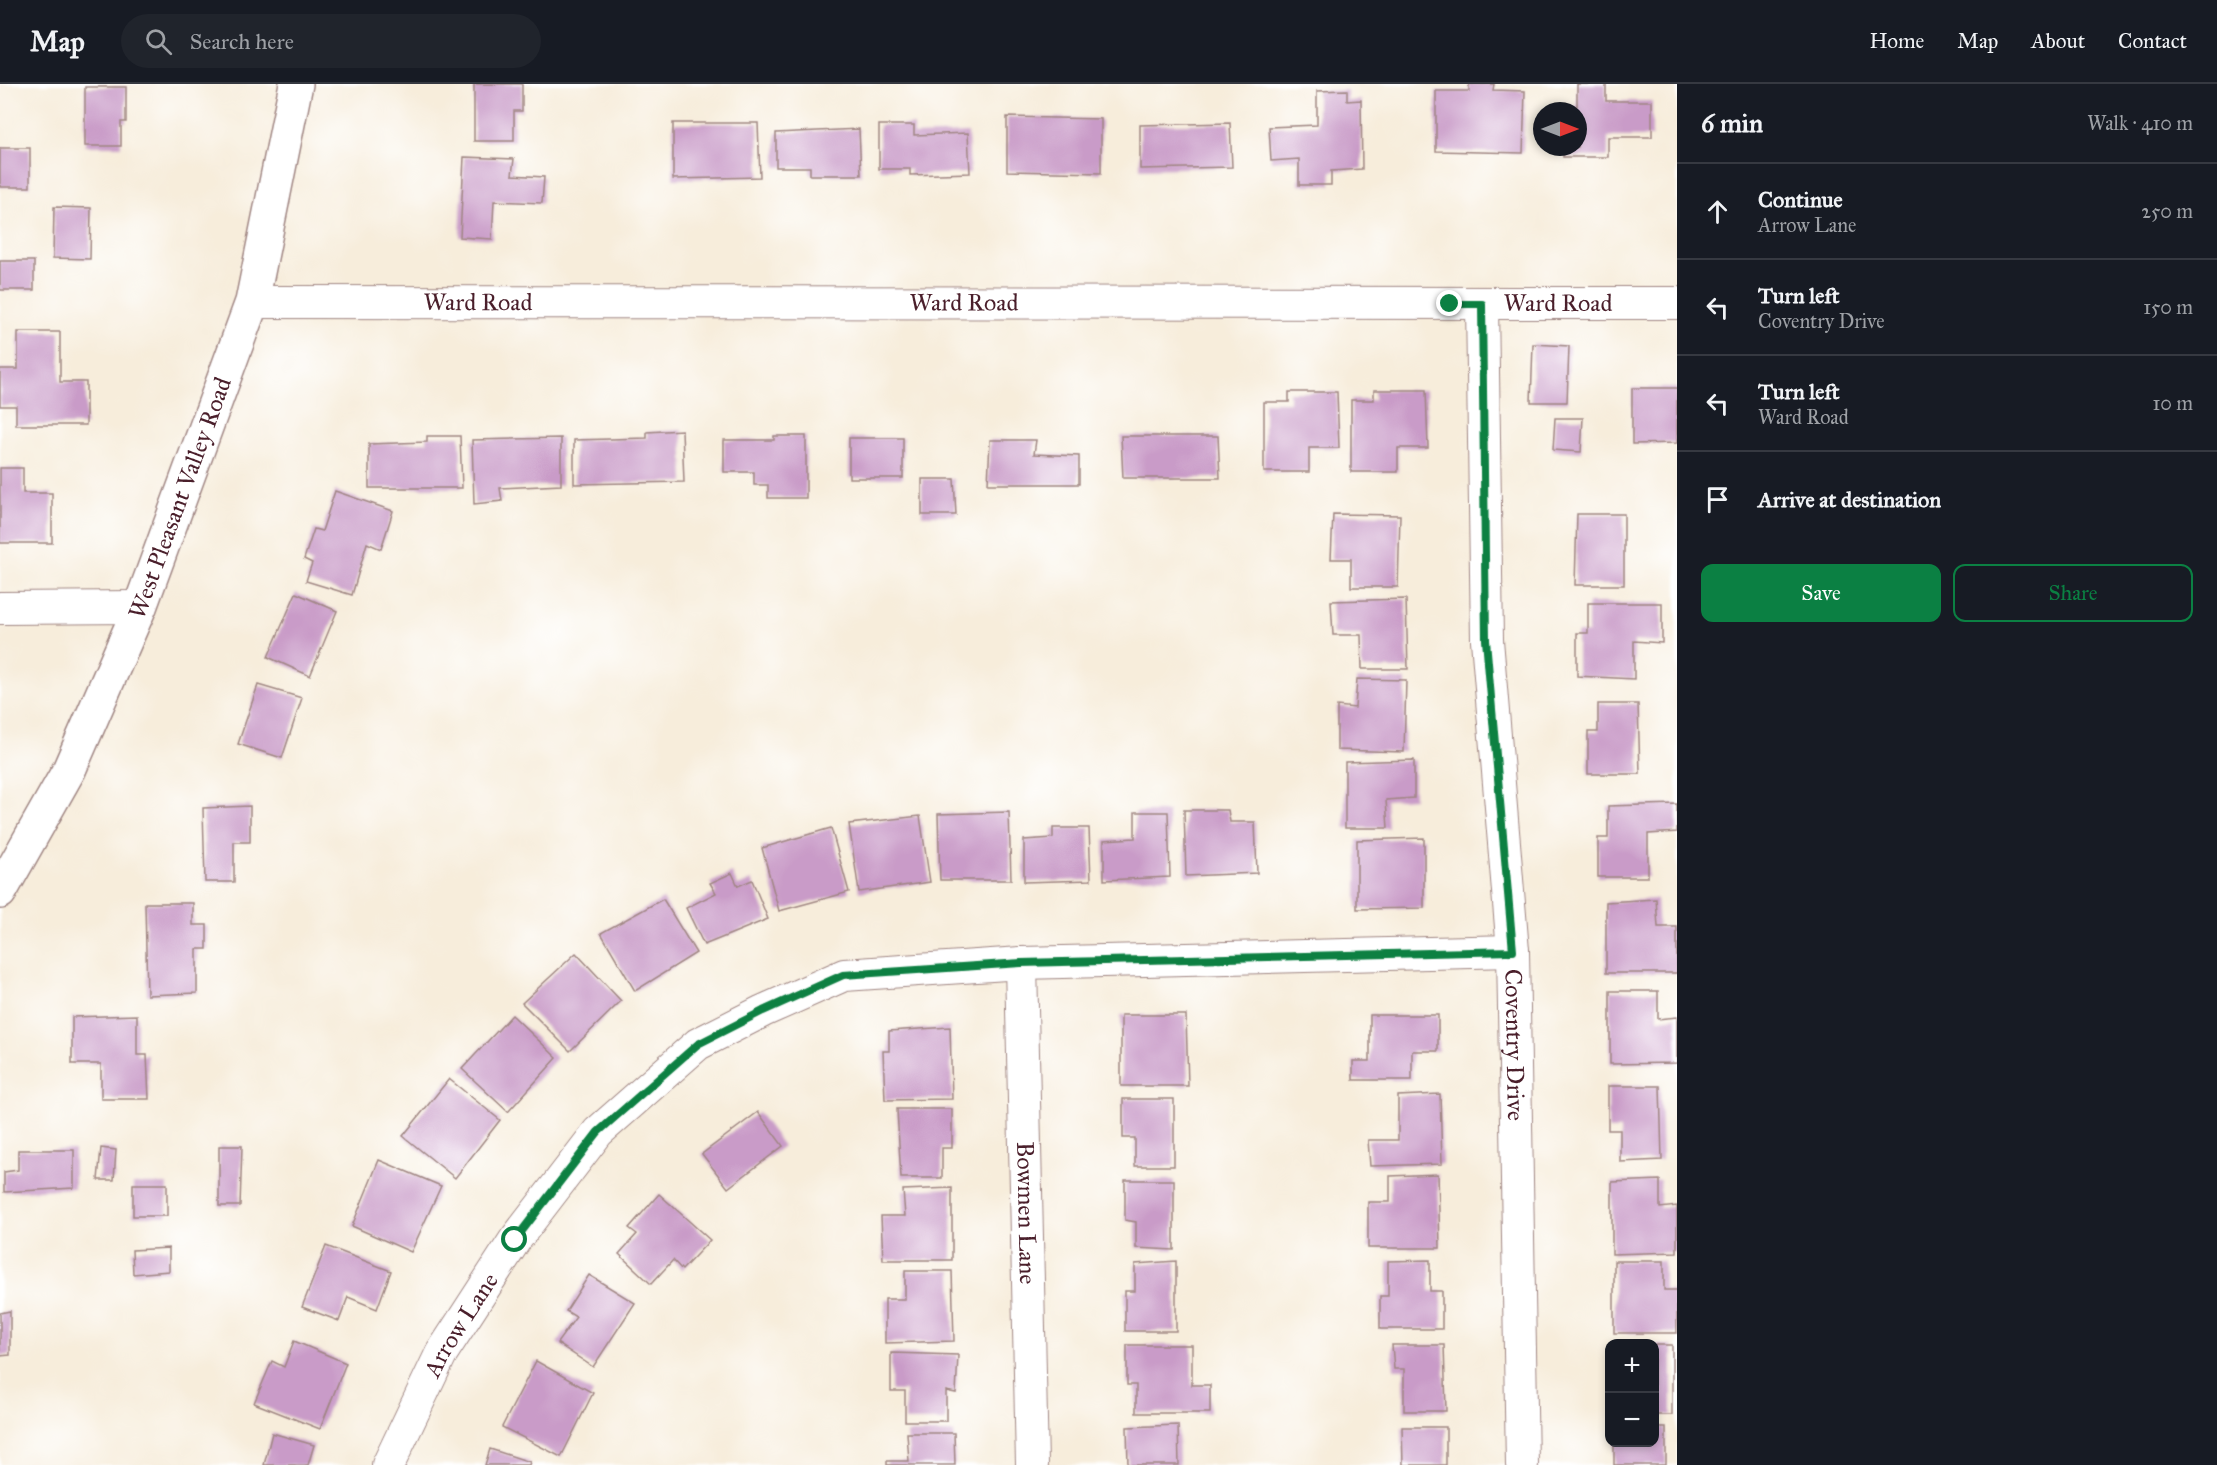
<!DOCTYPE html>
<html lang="en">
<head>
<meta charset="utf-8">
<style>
	body { margin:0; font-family:"IM FELL Great Primer",serif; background:#20242c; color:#f1f3f6 }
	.controls { position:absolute; right:18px; bottom:18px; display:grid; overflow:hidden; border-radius:12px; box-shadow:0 3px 9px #0003 }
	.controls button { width:54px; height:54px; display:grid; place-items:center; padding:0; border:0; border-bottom:2px solid #363941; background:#171b24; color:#f1f3f6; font:30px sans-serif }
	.compass { position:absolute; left:1533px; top:18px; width:54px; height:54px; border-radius:50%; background:#171b24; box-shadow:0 3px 9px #0003; rotate:90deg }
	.stop { position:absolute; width:18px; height:18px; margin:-14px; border:4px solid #0b8043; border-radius:50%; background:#fff }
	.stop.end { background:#0b8043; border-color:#fff; box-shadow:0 2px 6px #0008 }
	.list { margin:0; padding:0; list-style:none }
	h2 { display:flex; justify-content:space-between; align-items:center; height:78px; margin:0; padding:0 24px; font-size:26px }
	h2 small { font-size:20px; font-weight:400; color:#9ea1a6 }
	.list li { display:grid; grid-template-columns:39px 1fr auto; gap:18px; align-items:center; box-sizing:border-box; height:96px; padding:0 24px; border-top:2px solid #363941 }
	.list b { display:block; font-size:22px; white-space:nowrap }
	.list p { margin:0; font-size:20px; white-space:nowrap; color:#9ea1a6 }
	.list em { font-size:20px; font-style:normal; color:#9ea1a6 }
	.actions { display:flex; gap:12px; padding:18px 24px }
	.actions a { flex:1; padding:14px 0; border:2px solid #0b8043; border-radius:12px; text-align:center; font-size:21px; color:#0b8043 }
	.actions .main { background:#0b8043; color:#fff }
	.icon { flex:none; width:33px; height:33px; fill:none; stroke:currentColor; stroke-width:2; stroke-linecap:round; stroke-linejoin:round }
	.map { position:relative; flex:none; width:1677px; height:1381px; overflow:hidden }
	header { display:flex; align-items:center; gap:36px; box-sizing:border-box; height:84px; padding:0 30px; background:#171b24; border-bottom:2px solid #363941 }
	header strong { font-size:28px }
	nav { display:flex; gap:33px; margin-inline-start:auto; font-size:21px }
	.search { width:420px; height:54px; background:#20242c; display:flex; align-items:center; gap:15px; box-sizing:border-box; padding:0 21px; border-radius:33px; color:#9ea1a6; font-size:22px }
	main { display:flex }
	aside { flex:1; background:#171b24 }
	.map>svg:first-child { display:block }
</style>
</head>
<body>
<header>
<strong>Map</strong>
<div class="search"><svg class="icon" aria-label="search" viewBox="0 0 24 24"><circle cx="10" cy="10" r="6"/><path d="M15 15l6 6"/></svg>Search here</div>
<nav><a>Home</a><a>Map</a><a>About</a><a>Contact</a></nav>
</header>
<main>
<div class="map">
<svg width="1677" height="1381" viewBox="0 0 1677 1381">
	<rect width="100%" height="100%" fill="#fff"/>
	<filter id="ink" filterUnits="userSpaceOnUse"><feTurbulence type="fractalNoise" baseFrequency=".0167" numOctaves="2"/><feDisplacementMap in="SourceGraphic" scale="12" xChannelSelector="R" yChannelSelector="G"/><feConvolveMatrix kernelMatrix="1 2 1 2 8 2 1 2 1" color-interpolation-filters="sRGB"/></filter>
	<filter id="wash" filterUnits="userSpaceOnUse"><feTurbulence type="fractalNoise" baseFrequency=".008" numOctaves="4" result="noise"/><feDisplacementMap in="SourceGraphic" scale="24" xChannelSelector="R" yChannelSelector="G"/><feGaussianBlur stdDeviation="1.35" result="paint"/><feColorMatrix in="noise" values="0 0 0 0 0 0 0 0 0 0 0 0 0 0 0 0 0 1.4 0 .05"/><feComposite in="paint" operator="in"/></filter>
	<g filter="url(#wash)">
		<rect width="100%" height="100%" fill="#f7eddb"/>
		<g id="blocks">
			<g fill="#c99bc8">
				<path d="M474,0H522V27H514V57H474Z"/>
				<path d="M1469,0H1494L1493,6L1525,7L1523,69L1436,67V7H1469Z"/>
				<path d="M1577,0H1606V17H1652V53H1608V73H1563V63H1578V27H1565V22H1577Z"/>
				<path d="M85,3H126V38H121V62H85Z"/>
				<path d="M1347,6V17L1361,16L1362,85L1331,87V101H1299V75L1271,77L1269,43L1317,41V7Z"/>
				<path d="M1007,33L1101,35V89L1007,87Z"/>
				<path d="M673,39H758L760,93L673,95Z"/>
				<path d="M1230,39L1232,83L1140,85V41Z"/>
				<path d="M879,41H914V51L968,49L970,89L910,91V85H879Z"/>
				<path d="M859,45L861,91H810V83H776V49Z"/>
				<rect x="0" y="64" width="30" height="39"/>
				<path d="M464,73L514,75L512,91L544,93L542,119L494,117L492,155L460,153Z"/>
				<path d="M54,123L91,124L90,175L53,174Z"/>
				<rect x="0" y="177" width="34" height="29"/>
				<path d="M18,248H60V298H86V341H16V322H0V285H18Z"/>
				<path d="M1533,260L1569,262L1567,318H1531Z"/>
				<path d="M1632,304H1677V359L1632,360Z"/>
				<path d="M1374,306H1426L1428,364H1398V388H1351V316H1374Z"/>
				<path d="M1289,308H1337L1339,364H1309V388H1264V318H1289Z"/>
				<path d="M1555,334H1583L1581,368L1553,366Z"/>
				<path d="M682,346L684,398L574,400V356L647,354V348Z"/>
				<path d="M427,352H460L462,404H369V360L427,358Z"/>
				<path d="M774,352H806V414H768V401H754V388H724V356H774Z"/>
				<path d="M1121,352H1218L1220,394H1123Z"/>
				<path d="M561,354V401L500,404L502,417L474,420L472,356Z"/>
				<rect x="849" y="354" width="54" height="40"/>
				<path d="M990,356H1036L1034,370L1079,372V400H988Z"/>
				<path d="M0,384H23V409H52V459H0Z"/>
				<path d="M922,395H954L956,431H922Z"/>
				<path d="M335,407L393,427L381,465L367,459L352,511L306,497L312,479L304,475L314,445L322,447Z"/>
				<path d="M1333,430L1400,431L1398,503H1351V475H1331Z"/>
				<path d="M1577,430H1624V501H1575Z"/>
				<path d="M296,509L337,527L310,592L268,573Z"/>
				<path d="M1406,515L1408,585H1362L1361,551H1333L1331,517Z"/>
				<path d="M1588,519H1662V559L1634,557V595L1577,592V549H1588Z"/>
				<path d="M1357,595L1406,596L1404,668L1337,666V622L1355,624Z"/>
				<path d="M258,601L302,614L282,674L238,660Z"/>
				<path d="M1598,620H1638L1640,690H1588V648H1598Z"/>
				<path d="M1414,676V714L1386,716L1388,744H1345V678Z"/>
				<path d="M1677,720V748L1648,750V793H1598V754H1608V722Z"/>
				<path d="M250,722V758H234V798H205L203,724Z"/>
				<path d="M1184,726H1228L1230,738H1255L1257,789L1186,792Z"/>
				<path d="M1009,728L1011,796H940L938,730Z"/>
				<path d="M1135,728H1168L1170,793L1104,796V756L1135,754Z"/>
				<path d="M920,732L930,798L859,808L849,740Z"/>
				<path d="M831,744L849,808L779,827L762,764Z"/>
				<path d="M1053,744H1089L1091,796L1024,798V756L1053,754Z"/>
				<path d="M1424,754V824L1357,825V756Z"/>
				<path d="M732,789L738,802L752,796L768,835L704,861L686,824L716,809L710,799Z"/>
				<path d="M663,815L696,869L635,907L601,849Z"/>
				<path d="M1656,815L1658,843H1677V889H1606V818Z"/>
				<path d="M145,819H193V841H207V865H197V909L147,911Z"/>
				<path d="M576,869L621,917L570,967L522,919Z"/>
				<path d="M1610,907H1658V935L1677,933V979L1610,980Z"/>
				<path d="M137,931V971H147L149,1015H101V980H72V933Z"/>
				<path d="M512,931L557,974L508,1028L462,985Z"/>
				<path d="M1121,931H1186L1188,1002H1121Z"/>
				<path d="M1370,931H1438V967H1412V996H1353V977H1370Z"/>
				<path d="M950,943L952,1015L885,1016L883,967H889V947Z"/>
				<path d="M449,995L500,1036L455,1094L403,1052Z"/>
				<path d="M1608,1002H1660L1662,1076L1620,1078V1046H1608Z"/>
				<path d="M1440,1010L1442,1080L1370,1082L1368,1056H1398V1012Z"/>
				<path d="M1123,1015H1174V1082H1135V1054H1123Z"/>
				<path d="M897,1025H952V1064H942V1094H901Z"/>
				<path d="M758,1028L783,1062L728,1104L702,1070Z"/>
				<path d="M219,1062H242L240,1122H219Z"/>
				<path d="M101,1064L116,1066L114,1096H98Z"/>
				<path d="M18,1066H74V1104L4,1108V1088L18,1086Z"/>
				<path d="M379,1076L441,1102L411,1168L352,1142Z"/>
				<path d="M1438,1090L1440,1164H1368V1118H1390V1092Z"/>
				<path d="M1125,1096H1174V1166L1136,1164V1138L1125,1136Z"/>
				<path d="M1660,1096V1124L1677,1122V1168L1612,1170V1098Z"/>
				<rect x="133" y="1100" width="34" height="32"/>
				<path d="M952,1104V1176H883L881,1132H905L903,1106Z"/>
				<path d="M659,1110L710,1156L682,1186L673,1176L651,1200L619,1170L637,1150L629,1144Z"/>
				<path d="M326,1162L391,1187L377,1225L348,1213L339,1237L302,1223Z"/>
				<path d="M169,1164V1187L133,1190L132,1166Z"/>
				<path d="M1430,1176V1207H1442V1245H1380V1212H1388V1177Z"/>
				<path d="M1176,1177V1247H1125V1207H1135V1180Z"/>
				<path d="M1614,1177H1664V1206H1677V1249H1614Z"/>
				<path d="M905,1187H952L954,1257L885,1259V1215H905Z"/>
				<path d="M589,1191L635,1219L593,1283L557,1259L576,1233L566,1227Z"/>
				<path d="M10,1227V1271L0,1272V1229Z"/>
				<path d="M294,1257L346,1279L320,1345L254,1319L272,1277L284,1283Z"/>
				<path d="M1127,1261H1192V1301H1210V1329H1136V1301H1127Z"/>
				<path d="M1392,1261H1444L1446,1327H1404V1285H1394Z"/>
				<rect x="1654" y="1261" width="18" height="70"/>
				<path d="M891,1269L958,1271L956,1309L946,1307V1337H905V1307H891Z"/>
				<path d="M536,1277L593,1309L561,1373L502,1343Z"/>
				<path d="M1178,1341L1179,1381H1128L1127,1343Z"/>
				<path d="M1402,1343H1446V1381H1403Z"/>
				<path d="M1654,1343H1666V1381H1614V1358H1654Z"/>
				<path d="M272,1349L314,1361L308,1381H264Z"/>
				<path d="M907,1349H954L955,1381H887V1377H909Z"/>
				<path d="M490,1365L530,1378L529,1381H485Z"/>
			</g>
		</g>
	</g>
	<g filter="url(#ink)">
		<use href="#blocks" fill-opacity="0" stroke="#a08683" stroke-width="1.5"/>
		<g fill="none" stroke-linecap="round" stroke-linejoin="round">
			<defs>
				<g id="minor">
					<path id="s1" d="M252,218L1677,219"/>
					<path id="s2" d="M1482,220L1487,556L1513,867L1522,1381"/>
					<path d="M0,524L140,523"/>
					<path id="s3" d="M1021,879L1032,1381"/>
					<path id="s4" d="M388,1381L441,1270L515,1156L598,1048L698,960L763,927L844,891L1021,879L1513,867"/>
				</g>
				<g id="major">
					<path id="s5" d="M0,808L69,686L140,523L252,218L296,0"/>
				</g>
			</defs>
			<use href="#minor" stroke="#a08683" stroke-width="34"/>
			<use href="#major" stroke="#a08683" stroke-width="36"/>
			<use href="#minor" stroke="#fff" stroke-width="32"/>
			<use href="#major" stroke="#fff" stroke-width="33"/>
		</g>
	</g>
	<g fill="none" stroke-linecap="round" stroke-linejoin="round" filter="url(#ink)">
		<path stroke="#0b8043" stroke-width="8" d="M515,1156L598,1048L698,960L763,927L843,891L1021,879L1513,867L1486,556L1482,220H1450"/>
	</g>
	<g text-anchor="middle" stroke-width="4.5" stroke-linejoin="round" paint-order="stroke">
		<g font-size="24" fill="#4a1f2b" stroke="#fff">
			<text dy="8" stroke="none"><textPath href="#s1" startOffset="226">Ward Road</textPath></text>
			<text dy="8" stroke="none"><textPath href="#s1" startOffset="712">Ward Road</textPath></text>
			<text dy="8" stroke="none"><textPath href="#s1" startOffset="1306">Ward Road</textPath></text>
			<text dy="8" stroke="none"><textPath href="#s5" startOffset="434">West Pleasant Valley Road</textPath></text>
			<text dy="8" stroke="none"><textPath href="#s2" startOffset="742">Coventry Drive</textPath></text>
			<text dy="8" stroke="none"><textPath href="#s3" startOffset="250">Bowmen Lane</textPath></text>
			<text dy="8" stroke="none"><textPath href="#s4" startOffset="158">Arrow Lane</textPath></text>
		</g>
	</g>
</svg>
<div class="controls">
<button>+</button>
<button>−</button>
</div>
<svg class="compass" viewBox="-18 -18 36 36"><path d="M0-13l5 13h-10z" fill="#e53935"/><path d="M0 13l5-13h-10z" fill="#9ea1a6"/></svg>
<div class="stop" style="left:515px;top:1156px"></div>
<div class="stop end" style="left:1450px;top:220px"></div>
</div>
<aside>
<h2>6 min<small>Walk · 410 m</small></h2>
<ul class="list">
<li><svg class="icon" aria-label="ahead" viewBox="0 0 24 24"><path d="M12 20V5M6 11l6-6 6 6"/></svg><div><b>Continue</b><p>Arrow Lane</p></div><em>250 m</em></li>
<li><svg class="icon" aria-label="left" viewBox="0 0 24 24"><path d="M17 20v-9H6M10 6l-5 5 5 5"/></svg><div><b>Turn left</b><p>Coventry Drive</p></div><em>150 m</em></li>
<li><svg class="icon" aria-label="left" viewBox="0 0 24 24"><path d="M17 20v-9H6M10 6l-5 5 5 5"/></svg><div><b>Turn left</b><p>Ward Road</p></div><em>10 m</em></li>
<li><svg class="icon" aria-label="arrive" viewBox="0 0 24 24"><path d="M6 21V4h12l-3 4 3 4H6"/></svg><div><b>Arrive at destination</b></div></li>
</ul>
<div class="actions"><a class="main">Save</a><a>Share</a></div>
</aside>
</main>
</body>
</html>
